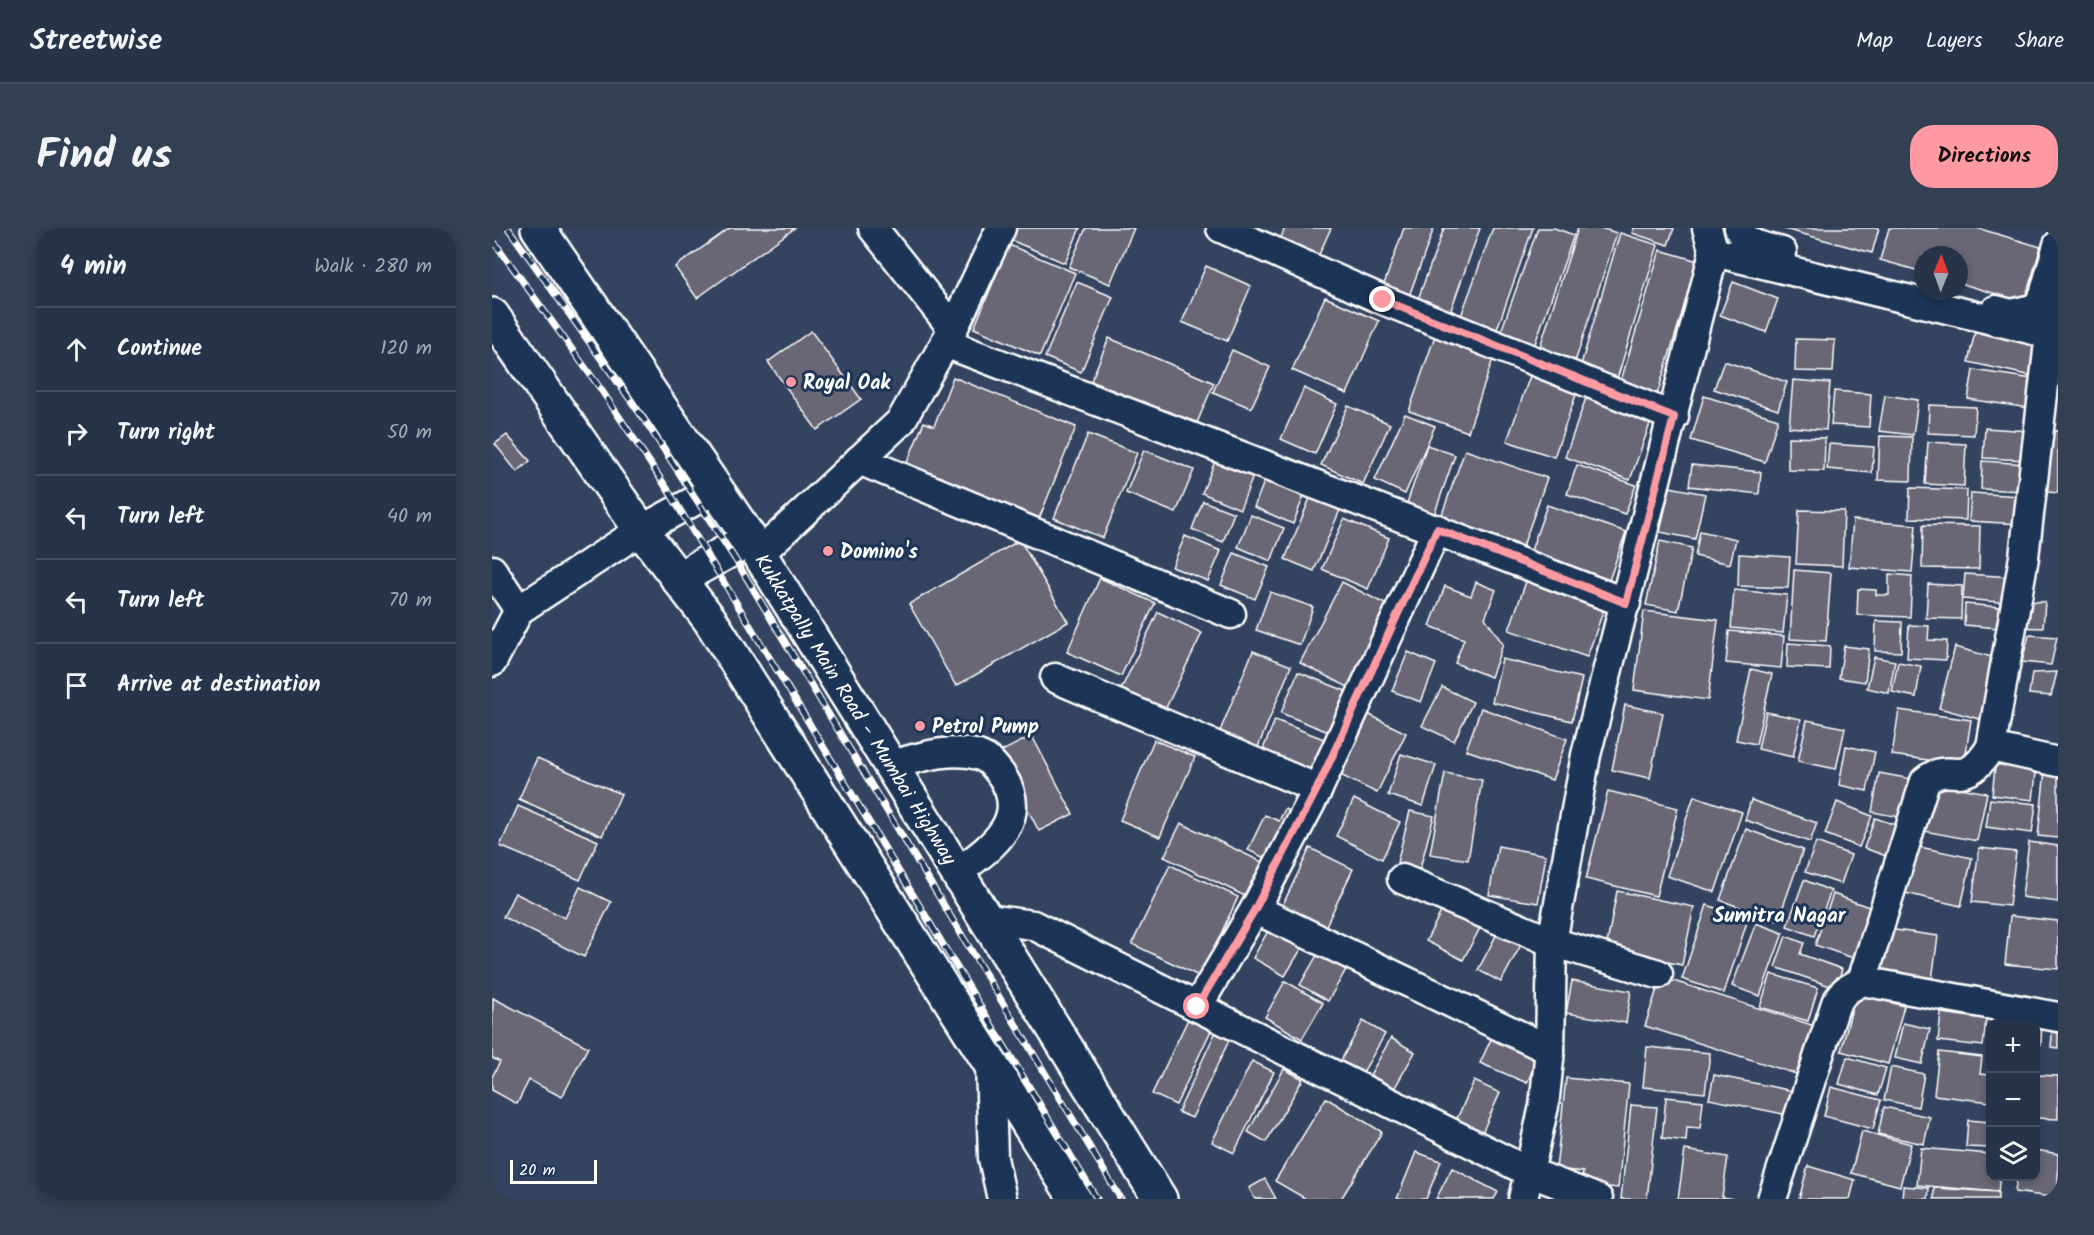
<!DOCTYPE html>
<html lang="en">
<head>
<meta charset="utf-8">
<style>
	body { margin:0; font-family:Kalam,sans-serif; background:#333f52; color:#f1f3f6 }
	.controls { position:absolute; right:18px; bottom:18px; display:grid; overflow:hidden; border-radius:12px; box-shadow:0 3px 9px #0003 }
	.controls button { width:54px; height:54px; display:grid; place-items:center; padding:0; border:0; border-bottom:2px solid #434e60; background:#273348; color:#f1f3f6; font:30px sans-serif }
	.compass { position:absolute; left:1422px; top:18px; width:54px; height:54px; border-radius:50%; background:#273348; box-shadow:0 3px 9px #0003; rotate:1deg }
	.scale { position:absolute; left:18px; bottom:15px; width:87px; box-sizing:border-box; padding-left:6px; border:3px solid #fff; border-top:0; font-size:16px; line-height:21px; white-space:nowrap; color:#fff; -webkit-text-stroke:4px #1d3557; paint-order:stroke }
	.stop { position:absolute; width:18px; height:18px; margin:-14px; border:4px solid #ff9aa2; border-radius:50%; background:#fff }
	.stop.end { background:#ff9aa2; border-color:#fff; box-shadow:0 2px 6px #0008 }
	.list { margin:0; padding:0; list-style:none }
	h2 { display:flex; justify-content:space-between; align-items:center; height:78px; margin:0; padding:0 24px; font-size:26px }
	h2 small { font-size:20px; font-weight:400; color:#a4aab4 }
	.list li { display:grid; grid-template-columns:39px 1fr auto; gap:18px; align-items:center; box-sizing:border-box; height:84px; padding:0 24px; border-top:2px solid #434e60 }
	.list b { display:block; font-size:22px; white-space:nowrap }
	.list em { font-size:20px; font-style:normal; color:#a4aab4 }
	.icon { flex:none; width:33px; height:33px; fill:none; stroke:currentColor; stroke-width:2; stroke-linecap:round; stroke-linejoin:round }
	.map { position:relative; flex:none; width:1566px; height:971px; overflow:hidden; border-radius:24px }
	header { display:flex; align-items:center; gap:36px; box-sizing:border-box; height:84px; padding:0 30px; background:#273348; border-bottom:2px solid #434e60 }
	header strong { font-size:28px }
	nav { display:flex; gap:33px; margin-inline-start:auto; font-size:21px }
	.intro { display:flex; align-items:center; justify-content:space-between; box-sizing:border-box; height:144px; padding:0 36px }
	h1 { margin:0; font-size:42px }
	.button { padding:15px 27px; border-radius:24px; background:#ff9aa2; color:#111; font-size:21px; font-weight:700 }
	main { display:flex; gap:36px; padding:0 36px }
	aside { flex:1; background:#273348; border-radius:24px; box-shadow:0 3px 9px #0003 }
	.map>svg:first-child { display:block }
</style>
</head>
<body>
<header>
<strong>Streetwise</strong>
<nav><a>Map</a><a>Layers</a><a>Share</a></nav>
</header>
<div class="intro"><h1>Find us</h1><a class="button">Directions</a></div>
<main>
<aside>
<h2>4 min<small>Walk · 280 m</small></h2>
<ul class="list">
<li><svg class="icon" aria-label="ahead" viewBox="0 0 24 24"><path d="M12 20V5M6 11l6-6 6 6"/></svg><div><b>Continue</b></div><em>120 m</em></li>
<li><svg class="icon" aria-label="right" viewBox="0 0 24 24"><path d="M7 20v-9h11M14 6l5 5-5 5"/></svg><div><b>Turn right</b></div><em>50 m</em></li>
<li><svg class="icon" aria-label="left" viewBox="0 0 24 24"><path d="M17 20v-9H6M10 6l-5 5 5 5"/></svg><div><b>Turn left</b></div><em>40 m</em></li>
<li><svg class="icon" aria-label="left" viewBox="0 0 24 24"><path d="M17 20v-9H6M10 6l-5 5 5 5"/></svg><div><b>Turn left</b></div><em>70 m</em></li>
<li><svg class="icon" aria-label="arrive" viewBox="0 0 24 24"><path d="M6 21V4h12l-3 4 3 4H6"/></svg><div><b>Arrive at destination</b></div></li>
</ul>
</aside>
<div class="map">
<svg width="1566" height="971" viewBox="0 0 1566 971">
	<rect width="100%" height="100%" fill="#344460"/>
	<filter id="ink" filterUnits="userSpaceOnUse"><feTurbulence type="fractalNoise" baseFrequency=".0167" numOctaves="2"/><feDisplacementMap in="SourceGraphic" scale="12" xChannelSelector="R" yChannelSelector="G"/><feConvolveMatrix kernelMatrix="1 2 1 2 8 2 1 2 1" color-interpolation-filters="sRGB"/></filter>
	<g filter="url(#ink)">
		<g fill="#696674" stroke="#fff" stroke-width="1.5">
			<path d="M238,0H303L205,70L183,39Z"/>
			<path d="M521,0H588L573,35L516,11Z"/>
			<path d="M594,0H642L618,56L577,39Z"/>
			<path d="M793,0H839L825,31L787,14Z"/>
			<path d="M912,0H942L917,68L891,59Z"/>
			<path d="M952,0H988L955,93L922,82Z"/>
			<path d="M1001,0H1041L1005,101L969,88Z"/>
			<path d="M1046,0H1062L1082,7L1041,121L1007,109Z"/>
			<path d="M1086,0H1108L1125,5L1082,137L1046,125Z"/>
			<path d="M1142,0H1182L1176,17L1140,5Z"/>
			<path d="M1289,0H1387L1380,25Z"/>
			<path d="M1397,0H1485L1549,19L1532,74L1467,55V27H1431V44L1388,32Z"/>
			<path d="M1128,5L1166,17L1125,151L1088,140Z"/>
			<path d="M517,17L583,45L548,128L482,100Z"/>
			<path d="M1168,22L1206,33L1165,167L1128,156Z"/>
			<path d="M714,38L759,58L735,113L690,94Z"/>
			<path d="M585,54L621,69L589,144L553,129Z"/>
			<path d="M1241,54L1286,71L1274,104L1228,87Z"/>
			<path d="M833,69L887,93L855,166L800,142Z"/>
			<path d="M319,103L369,171L325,202L276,134Z"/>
			<path d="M1483,104L1546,118L1540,148L1476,134Z"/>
			<path d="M944,105L1003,125L976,204L917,183Z"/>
			<path d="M617,110L722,155L704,197L599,153Z"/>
			<path d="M1304,111L1343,112L1341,144L1303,143Z"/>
			<path d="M740,122L778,139L759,180L721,164Z"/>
			<path d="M1232,133L1295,154L1286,182L1222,161Z"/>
			<path d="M1481,142L1541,151L1537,180L1476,171Z"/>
			<path d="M1038,148L1085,164L1062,229L1015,213Z"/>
			<path d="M461,149L584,199L547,291L414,237L432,194L442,198Z"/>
			<path d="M1301,152L1338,155L1334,202L1297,199Z"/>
			<path d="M812,160L845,176L823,226L789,211Z"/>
			<path d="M1342,163L1379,166L1377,199L1339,197Z"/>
			<path d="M1393,167L1426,172L1421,207L1387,203Z"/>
			<path d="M1212,168L1286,191L1273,234L1199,212Z"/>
			<path d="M1094,170L1159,193L1138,252L1073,229Z"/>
			<path d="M1437,177L1484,179L1482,207L1436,205Z"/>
			<path d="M856,178L898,196L871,256L829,237Z"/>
			<path d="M913,186L943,198L913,266L883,252Z"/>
			<path d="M1493,200L1538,203L1536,232L1491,230Z"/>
			<path d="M1553,202L1566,203V265L1547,263Z"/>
			<path d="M596,206L645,225L611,310L562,290Z"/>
			<path d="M15,207L38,233L25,244L3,216Z"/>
			<path d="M1388,208L1420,209L1419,253L1386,252Z"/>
			<path d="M1296,209L1333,210L1332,243L1296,242Z"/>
			<path d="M1436,214L1474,216L1472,258L1433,256Z"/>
			<path d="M1337,216L1382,219L1380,245L1335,241Z"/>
			<path d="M935,217L963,227L941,290L913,281Z"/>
			<path d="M652,222L702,242L684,285L634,265Z"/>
			<path d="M973,222L1055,250L1031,318L949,289Z"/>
			<path d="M724,231L762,246L748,281L710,265Z"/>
			<path d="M1490,233L1534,236L1533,263L1489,261Z"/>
			<path d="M1085,237L1144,257L1133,286L1075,266Z"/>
			<path d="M1200,237L1269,244L1267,266L1197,258Z"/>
			<path d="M774,249L813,265L801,296L762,279Z"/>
			<path d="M1178,259L1213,266L1203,311L1168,304Z"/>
			<path d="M1418,260L1475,262L1474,292L1417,290Z"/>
			<path d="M1479,265L1529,268L1527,296L1477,293Z"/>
			<path d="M818,270L848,282L822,343L793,331Z"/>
			<path d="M711,273L742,285L731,314L700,301Z"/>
			<path d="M1055,277L1134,304L1115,358L1036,331Z"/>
			<path d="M1307,282L1352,283L1350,338L1304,336Z"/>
			<path d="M759,287L792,300L779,333L746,319Z"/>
			<path d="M852,291L897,310L876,361L830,341Z"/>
			<path d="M1361,292L1424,297L1420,344L1357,339Z"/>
			<path d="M1431,297L1488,298L1487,341L1430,340Z"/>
			<path d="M1208,303L1244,311L1238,336L1203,328Z"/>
			<path d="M693,308L729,323L716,353L680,339Z"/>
			<path d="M528,312L576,394L464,458L417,376Z"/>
			<path d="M1168,313L1200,320L1186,383L1154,377Z"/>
			<path d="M742,325L777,339L763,371L729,357Z"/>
			<path d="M1247,326L1298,329L1296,360L1246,358Z"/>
			<path d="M1302,342L1339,345L1334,413L1298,411Z"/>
			<path d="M1397,346L1420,348L1418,389L1365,387L1366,361L1384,362V367H1397Z"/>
			<path d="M1473,346L1521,349L1519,375L1471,371Z"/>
			<path d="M1036,348L1114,375L1095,429L1017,402Z"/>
			<path d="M608,350L663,375L629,448L575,424Z"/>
			<path d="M850,354L901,380L860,461L808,435Z"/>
			<path d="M984,354L1004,362L993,390L1011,416L999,449L963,435L972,411L938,398L953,358L979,368Z"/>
			<path d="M1436,356L1470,358L1469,391L1434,390Z"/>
			<path d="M1242,362L1295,367L1291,405L1239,400Z"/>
			<path d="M778,364L821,379L808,417L764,402Z"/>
			<path d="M1526,373L1553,374L1551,400L1525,399Z"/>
			<path d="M1473,376L1519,380L1517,401L1472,397Z"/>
			<path d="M1152,383L1226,392L1216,472L1142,462Z"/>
			<path d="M666,384L710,405L670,488L626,468Z"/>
			<path d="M1384,393L1410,394L1409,424L1383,423Z"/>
			<path d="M1417,397L1437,398L1436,412L1455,413L1454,432L1415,430Z"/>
			<path d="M1237,403L1292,408L1289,440L1234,435Z"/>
			<path d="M1537,407L1565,409L1559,437L1530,434Z"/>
			<path d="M1296,415L1338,418L1337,441L1295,439Z"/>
			<path d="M1352,418L1377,421L1373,454L1347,450Z"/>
			<path d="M1463,419L1507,431L1491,492L1447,480Z"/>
			<path d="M761,423L799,438L764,524L726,508Z"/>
			<path d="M916,424L944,436L929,474L900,463Z"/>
			<path d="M1382,429L1403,433L1397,465L1375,460Z"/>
			<path d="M1010,431L1090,450L1080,493L1000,474Z"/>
			<path d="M1406,434L1429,438L1424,469L1400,464Z"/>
			<path d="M1259,441L1280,446L1264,516L1244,512Z"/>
			<path d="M806,444L856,464L839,505L789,485Z"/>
			<path d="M1565,444L1559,468L1537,466L1540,445Z"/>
			<path d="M950,459L981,474L962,513L930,498Z"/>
			<path d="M1133,477L1171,485L1158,550L1120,542Z"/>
			<path d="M989,480L1075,511L1060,552L974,522Z"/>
			<path d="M1407,482L1479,492L1472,537L1400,527Z"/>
			<path d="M1274,484L1309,491L1301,529L1266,521Z"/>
			<path d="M874,485L914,505L885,565L844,545Z"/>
			<path d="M783,492L834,512L820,546L769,526Z"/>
			<path d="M1315,492L1353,500L1344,541L1306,533Z"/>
			<path d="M540,508L581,586L547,603L506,525Z"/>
			<path d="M662,512L703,529L668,609L628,592Z"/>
			<path d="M1354,518L1383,524L1375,563L1347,557Z"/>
			<path d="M909,526L944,537L931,578L896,567Z"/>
			<path d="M45,530L129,566L110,608L27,571Z"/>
			<path d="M1504,531L1545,536L1541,572L1500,567Z"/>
			<path d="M1553,542L1566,543V610L1546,608Z"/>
			<path d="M953,545L990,552L976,632L938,626Z"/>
			<path d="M1387,545L1425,552L1418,591L1380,584Z"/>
			<path d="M1442,555L1495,565L1485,613L1432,603Z"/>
			<path d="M1116,563L1186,580L1164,668L1094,651Z"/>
			<path d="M1202,568L1250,584L1223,664L1175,648Z"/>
			<path d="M862,571L908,594L890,631L844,608Z"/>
			<path d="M1498,571L1544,576L1540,605L1494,599Z"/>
			<path d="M1259,572L1325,595L1318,614L1253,592Z"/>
			<path d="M1345,574L1380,588L1367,619L1333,606Z"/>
			<path d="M26,578L106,613L88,652L8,618Z"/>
			<path d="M793,581L808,588L785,636L756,622L773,587L787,593Z"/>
			<path d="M918,583L942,588L927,644L904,639Z"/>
			<path d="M1383,590L1416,601L1405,632L1372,620Z"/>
			<path d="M689,595L772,635L755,669L672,629Z"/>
			<path d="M1254,601L1311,622L1286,693L1228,672Z"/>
			<path d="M1324,614L1359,627L1349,656L1313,644Z"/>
			<path d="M1537,614L1566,618V674L1530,669Z"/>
			<path d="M1006,618L1054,627L1046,675L997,667Z"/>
			<path d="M1423,618L1480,630L1469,678L1413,665Z"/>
			<path d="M818,620L861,641L828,710L785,689Z"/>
			<path d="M1487,620L1524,624L1517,678L1480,674Z"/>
			<path d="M678,637L746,669L709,749L640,716Z"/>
			<path d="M1312,652L1339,663L1322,708L1295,698Z"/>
			<path d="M88,659L119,674L92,729L11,689L23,665L73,690Z"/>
			<path d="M1125,663L1202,679L1190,737L1114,721Z"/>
			<path d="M1341,666L1385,682L1367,732L1323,717Z"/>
			<path d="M1215,677L1256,691L1232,765L1190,751Z"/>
			<path d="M952,678L989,698L971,732L934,713Z"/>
			<path d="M1518,688L1566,693V741L1513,736Z"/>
			<path d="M781,694L814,713L793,748L761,730Z"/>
			<path d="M1264,695L1291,705L1268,768L1240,758Z"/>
			<path d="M1396,701L1446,708L1439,759L1389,752Z"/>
			<path d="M1007,702L1030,715L1009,754L986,742Z"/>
			<path d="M1294,708L1312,715L1308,726L1350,741L1344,760L1283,739Z"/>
			<path d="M828,722L856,738L836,773L808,757Z"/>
			<path d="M1279,746L1326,760L1316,793L1268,779Z"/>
			<path d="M1169,749L1329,800L1314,849L1153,798Z"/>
			<path d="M793,753L831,775L810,811L773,789Z"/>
			<path d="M1080,753L1139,763L1134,795L1074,785Z"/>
			<path d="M1364,765L1412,778L1396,836L1349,823Z"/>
			<path d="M1,770L96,819L70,869L37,852L25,876L0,862V849L8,834L0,830Z"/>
			<path d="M1449,785L1494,791L1491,818L1446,813Z"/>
			<path d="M698,787L721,798L684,877L660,866Z"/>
			<path d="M1500,792L1550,794L1549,817L1544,816V796H1500Z"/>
			<path d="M871,793L893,806L870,846L848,834Z"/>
			<path d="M1411,795L1438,801L1430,836L1403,830Z"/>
			<path d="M1561,795L1566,796V820L1559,819Z"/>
			<path d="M727,797L741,804L700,890L686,884Z"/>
			<path d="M1000,809L1046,829L1035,855L988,835Z"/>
			<path d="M899,810L923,824L902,861L878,847Z"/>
			<path d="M1155,819L1218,825L1213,865L1151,859Z"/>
			<path d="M1447,824L1490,829L1488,846L1498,847V874L1442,867Z"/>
			<path d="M1355,829L1394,840L1386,867L1347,856Z"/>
			<path d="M760,833L782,844L742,925L720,914Z"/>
			<path d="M1399,839L1432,846L1426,879L1392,872Z"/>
			<path d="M792,841L811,851L774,914L756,904Z"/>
			<path d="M1222,847L1301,863L1296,887L1217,871Z"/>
			<path d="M1544,847L1566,848V891L1544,890Z"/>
			<path d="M1074,850L1137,856L1126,960L1090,956L1091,944L1064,941Z"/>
			<path d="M982,853L1008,865L989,907L963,895Z"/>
			<path d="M1339,859L1389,872L1381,901L1332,888Z"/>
			<path d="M1174,869L1211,873L1208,900L1195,899L1194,913L1170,910Z"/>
			<path d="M834,870L890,904L849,971H814L783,953Z"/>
			<path d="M1139,877L1165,879L1155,971H1129Z"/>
			<path d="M1392,879L1438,889L1432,916L1386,906Z"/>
			<path d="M1476,892L1498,894V920L1474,919Z"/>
			<path d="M1370,903L1419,916L1408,958L1359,945Z"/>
			<path d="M1429,920L1498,926V948H1508L1506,964L1425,957Z"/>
			<path d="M1193,922L1236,929L1230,969L1241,971H1186Z"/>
			<path d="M1544,922L1566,926V970L1523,964L1525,948H1544Z"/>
			<path d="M924,924L949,933L934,971H905Z"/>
			<path d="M1316,938L1363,952L1358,971H1307Z"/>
			<path d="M960,940L1006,964L1002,971H944Z"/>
			<path d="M773,951L784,971H763L757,960Z"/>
			<path d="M1411,958L1437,960L1436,971H1410Z"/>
			<path d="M1442,960L1506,964V971H1442Z"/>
		</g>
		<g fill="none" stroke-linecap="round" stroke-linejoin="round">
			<defs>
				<g id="minor">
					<path d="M381,0L461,101"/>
					<path d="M729,0L891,72L1182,189"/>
					<path d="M1215,0L1222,24L1566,108"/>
					<path d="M1247,0C1252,17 1275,20 1290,24"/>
					<path d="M1566,78L1558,106L1532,329L1499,519L1566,534"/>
					<path d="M1504,82L1519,86L1544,80L1552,67L1566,17"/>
					<path d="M453,115L1134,375"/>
					<path d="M367,232L739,386"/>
					<path d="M267,326L409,193L461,101L509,0"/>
					<path d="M0,342L27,382"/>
					<path d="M0,434L27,382L149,302L224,261"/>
					<path d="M563,450L826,561"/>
					<path d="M399,537C426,530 458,519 486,527C498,531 503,539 510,548C539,593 498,620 466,644"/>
					<path d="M910,651L1060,714L1166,746"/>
					<path d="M763,681L1058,822"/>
					<path d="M495,691L541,697L1037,944L1106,971"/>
					<path d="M1370,753L1433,553C1462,530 1469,566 1499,519"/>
					<path d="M705,779L763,681L826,561L945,301"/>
					<path d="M498,835L501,930L510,971"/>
					<path d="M1031,971L1052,878L1058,822L1060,714L1094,527L1222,24"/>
					<path d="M1280,971L1344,775L1353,763L1370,753L1566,789"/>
				</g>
				<g id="highway">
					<path d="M46,0L258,311L668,971"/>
					<path d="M0,87L149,302L218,392L584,971"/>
					<path d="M186,351L258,311"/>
				</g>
			</defs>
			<use href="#minor" stroke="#fff" stroke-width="33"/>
			<use href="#highway" stroke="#fff" stroke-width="38"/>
			<use href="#minor" stroke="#1d3557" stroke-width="28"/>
			<use href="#highway" stroke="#1d3557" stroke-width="33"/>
			<defs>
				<g id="rail">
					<path d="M16,0L154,194L243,331L629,971"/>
					<path d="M0,11L108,160L176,262L605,971"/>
				</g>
			</defs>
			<use href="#rail" stroke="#fff" stroke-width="7"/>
			<use href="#rail" stroke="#1d3557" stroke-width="4.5" stroke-dasharray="14" stroke-linecap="butt"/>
		</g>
	</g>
	<g fill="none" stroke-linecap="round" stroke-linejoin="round" filter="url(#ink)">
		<path stroke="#ff9aa2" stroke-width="8" d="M705,779L763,681L825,561L945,301L1134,375L1182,189L891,72"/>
	</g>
	<g fill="#ff9aa2" stroke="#1d3557" stroke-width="2">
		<circle cx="299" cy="154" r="6"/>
		<circle cx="336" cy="323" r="6"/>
		<circle cx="428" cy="498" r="6"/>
	</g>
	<g text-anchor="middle" stroke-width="6" stroke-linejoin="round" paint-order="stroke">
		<g font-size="20" font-weight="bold" fill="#fff" stroke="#1d3557" text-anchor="start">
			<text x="311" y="161">Royal Oak</text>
			<text x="348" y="330">Domino's</text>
			<text x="440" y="505">Petrol Pump</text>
		</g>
		<g font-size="20" fill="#fff" stroke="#1d3557">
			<text transform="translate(364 481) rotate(58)" y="7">Kukkatpally Main Road - Mumbai Highway</text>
		</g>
		<g font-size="21" font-weight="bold" fill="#fff" stroke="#1d3557">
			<text x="1287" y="694">Sumitra Nagar</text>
		</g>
	</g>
</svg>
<div class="controls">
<button>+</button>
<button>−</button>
<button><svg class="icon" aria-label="layers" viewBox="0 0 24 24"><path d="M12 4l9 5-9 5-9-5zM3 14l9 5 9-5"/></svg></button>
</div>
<svg class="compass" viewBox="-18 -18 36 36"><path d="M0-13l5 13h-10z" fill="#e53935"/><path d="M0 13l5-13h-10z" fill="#a4aab4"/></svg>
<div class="scale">20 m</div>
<div class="stop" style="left:705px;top:779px"></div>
<div class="stop end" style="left:891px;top:72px"></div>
</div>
</main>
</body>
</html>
